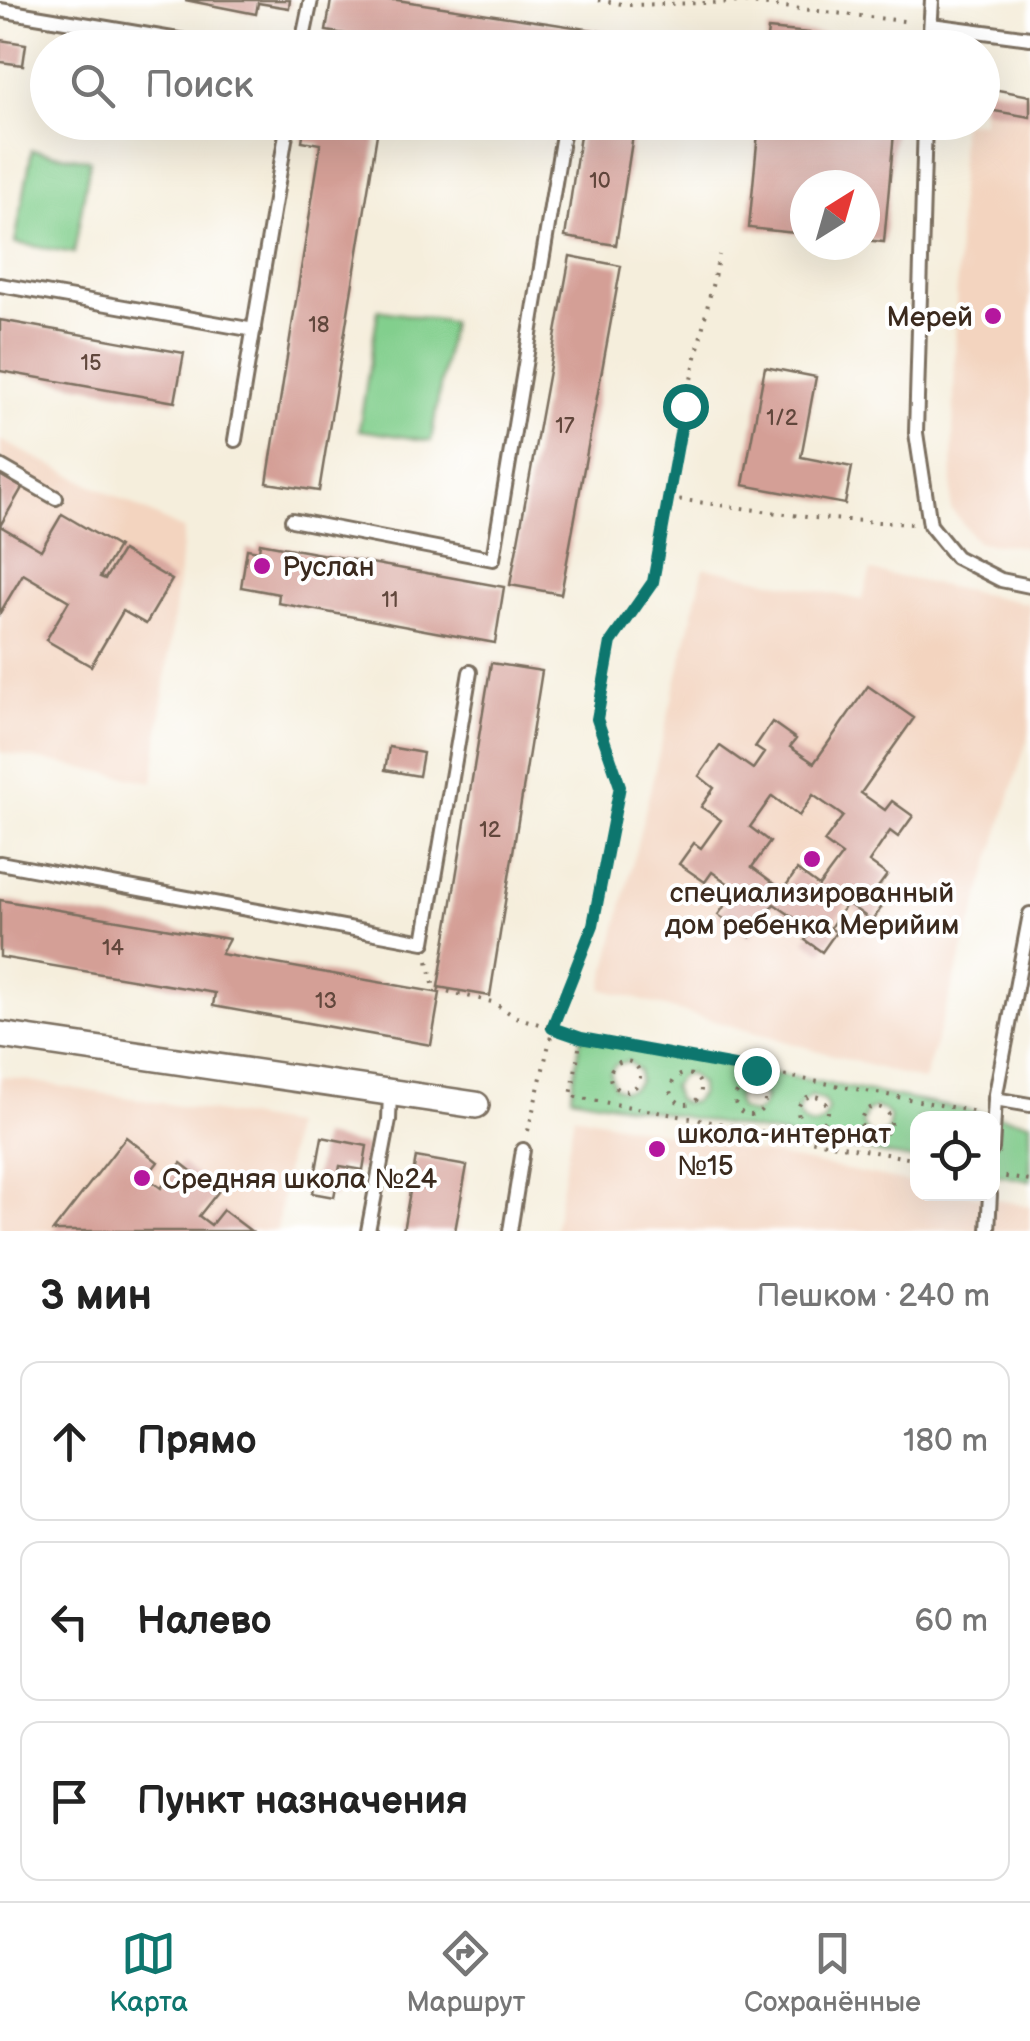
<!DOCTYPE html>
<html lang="ru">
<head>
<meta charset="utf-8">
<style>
	body { margin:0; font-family:"Balsamiq Sans",sans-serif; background:#f2f2f2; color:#222 }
	.controls { position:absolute; right:30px; bottom:30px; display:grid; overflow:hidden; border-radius:20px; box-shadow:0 10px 40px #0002 }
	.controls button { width:90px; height:90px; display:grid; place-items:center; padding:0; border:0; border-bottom:2px solid #e0e0e0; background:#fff; color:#222; font:50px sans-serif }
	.compass { position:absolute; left:790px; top:170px; width:90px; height:90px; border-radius:50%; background:#fff; box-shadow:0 10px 40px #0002; rotate:37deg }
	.stop { position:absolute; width:30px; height:30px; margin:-22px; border:8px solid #0f766e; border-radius:50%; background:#fff }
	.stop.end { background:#0f766e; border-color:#fff; box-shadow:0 2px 10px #0008 }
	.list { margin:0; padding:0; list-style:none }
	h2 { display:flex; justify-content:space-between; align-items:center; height:130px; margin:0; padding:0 40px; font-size:42px }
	h2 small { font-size:32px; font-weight:400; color:#767676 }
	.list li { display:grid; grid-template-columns:65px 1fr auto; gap:30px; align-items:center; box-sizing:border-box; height:160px; margin:0 20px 20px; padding:0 20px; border:2px solid #e0e0e0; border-radius:20px }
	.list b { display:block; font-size:38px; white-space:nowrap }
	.list em { font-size:32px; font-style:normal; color:#767676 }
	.icon { flex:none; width:55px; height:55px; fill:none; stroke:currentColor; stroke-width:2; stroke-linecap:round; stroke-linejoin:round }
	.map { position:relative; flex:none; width:1030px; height:1231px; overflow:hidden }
	.search { position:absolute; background:#fff; box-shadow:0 10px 40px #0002; left:30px; right:30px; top:30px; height:110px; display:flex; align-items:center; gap:25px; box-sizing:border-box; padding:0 35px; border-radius:55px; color:#767676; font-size:38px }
	.sheet { height:670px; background:#fff }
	nav { display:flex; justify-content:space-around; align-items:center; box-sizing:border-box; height:140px; border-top:2px solid #e0e0e0; background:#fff; font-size:28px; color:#767676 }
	nav a { display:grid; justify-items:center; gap:5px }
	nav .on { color:#0f766e }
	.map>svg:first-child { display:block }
</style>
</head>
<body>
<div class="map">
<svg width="1030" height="1231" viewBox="0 0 1030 1231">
	<rect width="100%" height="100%" fill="#fff"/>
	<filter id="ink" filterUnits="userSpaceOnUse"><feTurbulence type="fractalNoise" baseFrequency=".01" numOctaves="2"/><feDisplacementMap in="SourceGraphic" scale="20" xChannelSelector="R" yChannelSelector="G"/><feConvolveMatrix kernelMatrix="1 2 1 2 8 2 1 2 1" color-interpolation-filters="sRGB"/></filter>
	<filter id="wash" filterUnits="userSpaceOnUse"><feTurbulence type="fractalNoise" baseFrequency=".0048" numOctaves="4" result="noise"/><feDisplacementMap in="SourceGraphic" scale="40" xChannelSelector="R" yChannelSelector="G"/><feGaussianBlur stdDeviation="2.25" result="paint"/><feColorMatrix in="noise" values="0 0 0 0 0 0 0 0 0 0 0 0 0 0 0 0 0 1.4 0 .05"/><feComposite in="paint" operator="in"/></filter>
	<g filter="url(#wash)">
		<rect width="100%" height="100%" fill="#f5eedc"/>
		<g fill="#f3d4bf">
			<path d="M983,85L1030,93V547L977,542L951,509L961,123L982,122Z"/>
			<path d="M0,440L184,530L153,782L0,752Z"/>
			<path d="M704,567L862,600L871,571L1030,604V730L924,1081L602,989Z"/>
			<path d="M0,1076L292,1125L277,1231H0Z"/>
			<path d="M574,1115L917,1184L918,1194H968L1030,1206V1231H554Z"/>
		</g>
		<g fill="#82cf8d" stroke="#5e7c56" stroke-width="2.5" fill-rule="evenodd">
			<path d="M32,150L90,160L74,253L15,243Z"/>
			<path d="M378,310L451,322L431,441L359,430Z"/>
			<path d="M581,1037L1030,1122V1181L993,1174L992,1118H918L917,1160L571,1096ZM628,1061L639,1071V1081C632,1091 623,1093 614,1086L610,1073L615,1065ZM689,1074L700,1084V1094L693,1102L683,1103L676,1099L672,1086L680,1076ZM748,1085L757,1087L765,1098L760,1110L752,1114L739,1109L736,1099L739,1090ZM811,1096L824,1101L828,1109L823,1122C814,1128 805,1126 799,1116V1106ZM875,1108L884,1110L890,1118L888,1132L879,1137L869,1135L862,1124L867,1111Z"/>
		</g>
		<g id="blocks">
			<g fill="#d49f96" fill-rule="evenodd">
				<path d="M185,0H290L289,8L258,3L256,14Z"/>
				<path d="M331,0H397L653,39L652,48H433L326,31Z"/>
				<path d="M768,29L903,42L902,48H766Z"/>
				<path d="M0,40L26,44L23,65L0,62Z"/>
				<path d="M982,87L1030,96V117L982,109Z"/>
				<path d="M305,122H379L319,491L267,483L319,156L320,144L302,141Z"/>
				<path d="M582,122H635L616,245L565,237Z"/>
				<path d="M759,122H895L884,242L865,240V185H805V234L749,228Z"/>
				<path d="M570,256L621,266L561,594L510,585Z"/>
				<path d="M0,320L184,353L175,402L0,371Z"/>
				<path d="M765,367L816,377L801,457L852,467L845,504L743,485Z"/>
				<path d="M0,475L22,488L0,526Z"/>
				<path d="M62,514L118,547L100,577L105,579L122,551L172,580L146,624L123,611L91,666L46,640L69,601L23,574L0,613V526L41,550Z"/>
				<path d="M260,543L504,587L495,643L278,603L279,594L241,587L247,549L259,551Z"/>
				<path d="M491,663L542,671L490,996L438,987Z"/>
				<path d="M868,686L914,718L861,793L885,810L892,801L913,816L898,837L890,831L869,862L887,875L876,890L888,898L872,921L847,903L830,928L836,932L822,952L805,940L812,930L774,904L750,937L718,915L736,889L712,872L705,882L679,864L694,843L701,848L721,820L701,807L714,788L699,776L720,746L753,769L764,753L755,747L772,722L796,739L790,747L814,763ZM813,795L843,816L824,842L842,855L819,886L797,870L783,890L752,867L770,842L750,827L772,796L799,816Z"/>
				<path d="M389,747L423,753L419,776L385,770Z"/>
				<path d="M0,900L229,939L221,954L440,993L431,1045L213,1006L215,993L0,957Z"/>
				<path d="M126,1137L158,1162L146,1177L161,1188L181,1163L218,1192L199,1216L211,1225L223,1210L251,1231H53Z"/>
				<path d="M322,1137L367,1146L363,1170L340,1166L334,1197L312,1193Z"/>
				<path d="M416,1157L467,1166L455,1231H403Z"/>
			</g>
		</g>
	</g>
	<g filter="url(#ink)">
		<use href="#blocks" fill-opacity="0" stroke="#7c6f60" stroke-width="2.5"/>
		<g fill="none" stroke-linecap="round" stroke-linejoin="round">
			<defs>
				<g id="service">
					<path d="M0,10L226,48"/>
					<path d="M931,25L1030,38"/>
					<path d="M301,48L311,0"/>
					<path d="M929,48L932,0"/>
					<path d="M925,122L916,433L930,525L956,557L1001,580L1030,586"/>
					<path d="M0,285L254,330"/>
					<path d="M235,440L288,122"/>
					<path d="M0,466L56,498"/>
					<path d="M292,520L493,559L565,122"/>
					<path d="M0,863L424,942L470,672"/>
					<path d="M1030,914L995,1099L1030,1105"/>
					<path d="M992,1149L995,1099"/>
					<path d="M368,1231L389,1120L390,1092"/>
					<path d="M510,1231L523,1150"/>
					<path d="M988,1231L990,1194"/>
				</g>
				<path id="minor" d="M0,1035L476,1105"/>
			</defs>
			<use href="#service" stroke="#7c6f60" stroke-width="18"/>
			<use href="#minor" stroke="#7c6f60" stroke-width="30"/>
			<g stroke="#7c6f60" stroke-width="4" stroke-dasharray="2.5 8" stroke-linecap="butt">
				<path d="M598,0L628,5L743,2L911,22"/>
				<path d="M669,498L814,518L912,524"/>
				<path d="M428,961L434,988L492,1002L516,1017L581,1037"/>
				<circle cx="625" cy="1076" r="15"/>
				<circle cx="686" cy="1089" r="15"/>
				<circle cx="750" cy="1100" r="15"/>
				<circle cx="813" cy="1111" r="15"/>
				<circle cx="876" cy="1122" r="15"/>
				<path d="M528,1131L557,1011L593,925L620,786L597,719L611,642L653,582L685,406L719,255"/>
				<path d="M918,1160L571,1096L581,1037L977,1112"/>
				<path d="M995,1175L1030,1181"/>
			</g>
			<use href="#service" stroke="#fff" stroke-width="12"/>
			<use href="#minor" stroke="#fff" stroke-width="25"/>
		</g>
	</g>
	<g fill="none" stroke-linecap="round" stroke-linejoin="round" filter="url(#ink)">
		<path stroke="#0f766e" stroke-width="12" d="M685,406L653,582L611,642L597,719L620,786L593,925L552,1028L581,1038L756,1070"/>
	</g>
	<g fill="#b5179e" stroke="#fff" stroke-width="4">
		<circle cx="993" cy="316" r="10"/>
		<circle cx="262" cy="566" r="10"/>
		<circle cx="812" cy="859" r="10"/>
		<circle cx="657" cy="1149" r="10"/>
		<circle cx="142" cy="1178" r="10"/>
	</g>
	<g text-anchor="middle" stroke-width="8" stroke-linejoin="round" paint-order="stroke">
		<g font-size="22" fill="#61473c">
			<text x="600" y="188">10</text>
			<text x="319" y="332">18</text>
			<text x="91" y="370">15</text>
			<text x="782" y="425">1/2</text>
			<text x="565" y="433">17</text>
			<text x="390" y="607">11</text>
			<text x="490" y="837">12</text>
			<text x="113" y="955">14</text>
			<text x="326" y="1008">13</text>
		</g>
		<g font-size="28" fill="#3b2a1e" stroke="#fff" text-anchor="start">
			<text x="973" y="326" text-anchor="end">Мерей</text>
			<text x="282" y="576">Руслан</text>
			<text x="812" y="902" text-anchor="middle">специализированный<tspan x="812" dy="32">дом ребенка Мерийим</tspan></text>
			<text x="677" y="1143">школа-интернат<tspan x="677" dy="32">№15</tspan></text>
			<text x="162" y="1188">Средняя школа №24</text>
		</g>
	</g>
</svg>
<div class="controls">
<button><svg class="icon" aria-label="locate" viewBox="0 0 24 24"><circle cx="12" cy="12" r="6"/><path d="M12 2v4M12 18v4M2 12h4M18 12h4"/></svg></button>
</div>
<svg class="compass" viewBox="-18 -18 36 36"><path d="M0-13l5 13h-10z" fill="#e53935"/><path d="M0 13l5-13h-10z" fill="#767676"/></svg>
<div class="stop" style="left:685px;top:406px"></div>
<div class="stop end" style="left:756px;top:1070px"></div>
<div class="search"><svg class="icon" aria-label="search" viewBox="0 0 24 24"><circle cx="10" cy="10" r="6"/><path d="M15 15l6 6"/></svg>Поиск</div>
</div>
<section class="sheet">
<h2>3 мин<small>Пешком · 240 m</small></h2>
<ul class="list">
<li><svg class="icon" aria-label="ahead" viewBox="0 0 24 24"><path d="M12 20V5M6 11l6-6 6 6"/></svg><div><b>Прямо</b></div><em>180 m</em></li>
<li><svg class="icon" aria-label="left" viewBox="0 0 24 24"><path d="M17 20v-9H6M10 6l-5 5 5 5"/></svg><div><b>Налево</b></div><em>60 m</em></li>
<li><svg class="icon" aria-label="arrive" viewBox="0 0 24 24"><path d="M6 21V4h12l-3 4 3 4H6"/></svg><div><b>Пункт назначения</b></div></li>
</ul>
</section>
<nav>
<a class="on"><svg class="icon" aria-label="map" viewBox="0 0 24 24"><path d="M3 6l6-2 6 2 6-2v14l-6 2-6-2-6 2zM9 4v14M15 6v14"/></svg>Карта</a>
<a><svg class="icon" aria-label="directions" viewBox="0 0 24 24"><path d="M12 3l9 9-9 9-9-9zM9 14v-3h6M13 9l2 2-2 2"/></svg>Маршрут</a>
<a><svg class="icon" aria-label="saved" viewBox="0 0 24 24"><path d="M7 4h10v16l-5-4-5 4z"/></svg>Сохранённые</a>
</nav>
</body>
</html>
